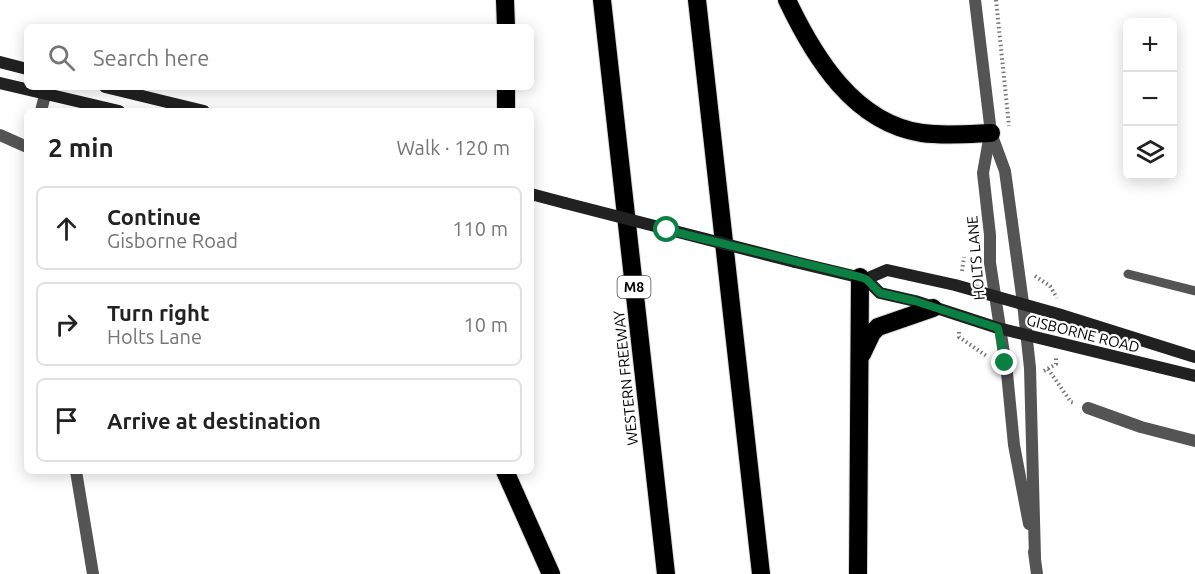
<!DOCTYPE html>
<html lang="en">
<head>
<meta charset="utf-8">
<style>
	body { margin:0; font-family:Ubuntu,sans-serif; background:#f2f2f2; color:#222 }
	.controls { position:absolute; right:18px; top:18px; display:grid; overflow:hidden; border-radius:9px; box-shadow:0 3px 15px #0003 }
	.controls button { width:54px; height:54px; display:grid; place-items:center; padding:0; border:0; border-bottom:2px solid #e0e0e0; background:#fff; color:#222; font:30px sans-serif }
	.stop { position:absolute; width:18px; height:18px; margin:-14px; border:4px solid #0b8043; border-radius:50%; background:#fff }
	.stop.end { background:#0b8043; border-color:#fff; box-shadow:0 2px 6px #0008 }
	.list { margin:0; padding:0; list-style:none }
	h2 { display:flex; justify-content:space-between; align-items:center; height:78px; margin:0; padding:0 24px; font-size:26px }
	h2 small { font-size:20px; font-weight:400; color:#767676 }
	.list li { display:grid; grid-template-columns:39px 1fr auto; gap:18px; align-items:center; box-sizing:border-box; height:84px; margin:0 12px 12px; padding:0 12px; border:2px solid #e0e0e0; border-radius:9px }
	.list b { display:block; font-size:22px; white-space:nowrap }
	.list p { margin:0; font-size:20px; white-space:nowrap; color:#767676 }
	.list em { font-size:20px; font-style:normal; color:#767676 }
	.icon { flex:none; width:33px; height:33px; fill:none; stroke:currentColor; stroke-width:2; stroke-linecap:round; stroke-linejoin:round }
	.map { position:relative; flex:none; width:1195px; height:574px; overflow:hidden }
	.search { position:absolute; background:#fff; box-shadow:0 3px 15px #0003; left:24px; top:24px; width:510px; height:66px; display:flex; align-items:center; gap:15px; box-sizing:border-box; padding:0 21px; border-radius:9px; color:#767676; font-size:22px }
	.panel { position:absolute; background:#fff; box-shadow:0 3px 15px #0003; left:24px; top:108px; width:510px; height:366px; border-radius:9px }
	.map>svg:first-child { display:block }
</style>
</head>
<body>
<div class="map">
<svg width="1195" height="574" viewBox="0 0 1195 574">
	<rect width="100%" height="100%" fill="#fff"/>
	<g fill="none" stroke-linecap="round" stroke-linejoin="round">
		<defs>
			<g id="motorway">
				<path d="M505,0L506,27"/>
				<path d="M602,0L666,574"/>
				<path d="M697,0L761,574"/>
				<path d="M787,0C814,57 854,123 922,133C944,136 968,134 991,133"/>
				<path d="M506,111V87"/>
				<path d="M862,354L872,333L878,327L933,308"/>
				<path d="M505,471L551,574"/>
				<path d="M858,574L860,277"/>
			</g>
		</defs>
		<use href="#motorway" stroke="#dbdbdb" stroke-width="20"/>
		<g stroke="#767676" stroke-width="4" stroke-dasharray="1.5 3" stroke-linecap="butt">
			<path d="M996,0L1009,126"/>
			<path d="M962,271L964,257"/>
			<path d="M1035,276L1050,286L1057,298"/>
			<path d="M959,332V337L988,357"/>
			<path d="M1048,369L1071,402L1075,403"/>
			<path d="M1044,371L1056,364V356"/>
		</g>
		<path stroke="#545454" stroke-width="9" d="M1128,274L1195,291"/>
		<g stroke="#545454" stroke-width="12">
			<path d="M975,0L991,133L1005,171L1023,303L1030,368L1035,558"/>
			<path d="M41,111L45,95"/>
			<path d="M990,134L983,173L990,235V263L1007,373L1014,445L1029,524"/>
			<path d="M0,135L27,147"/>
			<path d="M1088,408L1141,427L1195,441"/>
			<path d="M76,471L93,574"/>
			<path d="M1034,552L1037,574"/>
		</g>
		<g stroke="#212121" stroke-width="12">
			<path d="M0,62L27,69"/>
			<path d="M0,83L119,111"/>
			<path d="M105,87L204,111"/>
			<path d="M531,194L565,203"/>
			<path d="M795,262L866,279L880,293L915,301L998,328L1195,376"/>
			<path d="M866,279L887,270L955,285L1058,314L1195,357"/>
		</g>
		<use href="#motorway" stroke="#000" stroke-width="18"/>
		<path stroke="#212121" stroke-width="12" d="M565,203L795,262"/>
	</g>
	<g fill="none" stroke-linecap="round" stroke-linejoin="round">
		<path stroke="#0b8043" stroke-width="8" d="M667,230L860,277L866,279L880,293L915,301L998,328L1005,363"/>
	</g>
	<g text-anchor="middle" stroke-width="4.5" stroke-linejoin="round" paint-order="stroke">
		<rect fill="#fff" stroke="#4c4c4c" stroke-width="1.5" x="617.5" y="276" width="33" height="22" rx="4.5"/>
		<g font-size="14" font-weight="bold" fill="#000">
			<text x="634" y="292">M8</text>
		</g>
		<g font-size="15" fill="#000" stroke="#fff">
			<text transform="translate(976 258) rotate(-95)" y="5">HOLTS LANE</text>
			<text transform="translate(1083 334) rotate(14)" y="5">GISBORNE ROAD</text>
			<text transform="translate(626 378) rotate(-96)" y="5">WESTERN FREEWAY</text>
		</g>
	</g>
</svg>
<div class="controls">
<button>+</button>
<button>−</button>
<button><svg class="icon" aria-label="layers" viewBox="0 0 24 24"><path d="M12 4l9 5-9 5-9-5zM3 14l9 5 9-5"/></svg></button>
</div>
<div class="stop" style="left:667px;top:230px"></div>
<div class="stop end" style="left:1005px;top:363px"></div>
<div class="search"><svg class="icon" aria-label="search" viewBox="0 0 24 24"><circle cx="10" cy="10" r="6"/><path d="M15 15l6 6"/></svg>Search here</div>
<section class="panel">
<h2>2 min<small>Walk · 120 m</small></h2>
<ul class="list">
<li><svg class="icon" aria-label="ahead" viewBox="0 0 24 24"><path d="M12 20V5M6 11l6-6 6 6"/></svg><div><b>Continue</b><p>Gisborne Road</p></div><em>110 m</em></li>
<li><svg class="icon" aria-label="right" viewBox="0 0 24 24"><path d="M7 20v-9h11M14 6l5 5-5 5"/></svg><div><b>Turn right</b><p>Holts Lane</p></div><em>10 m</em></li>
<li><svg class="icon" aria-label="arrive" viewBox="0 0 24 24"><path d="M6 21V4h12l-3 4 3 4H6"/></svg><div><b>Arrive at destination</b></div></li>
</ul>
</section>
</div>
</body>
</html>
